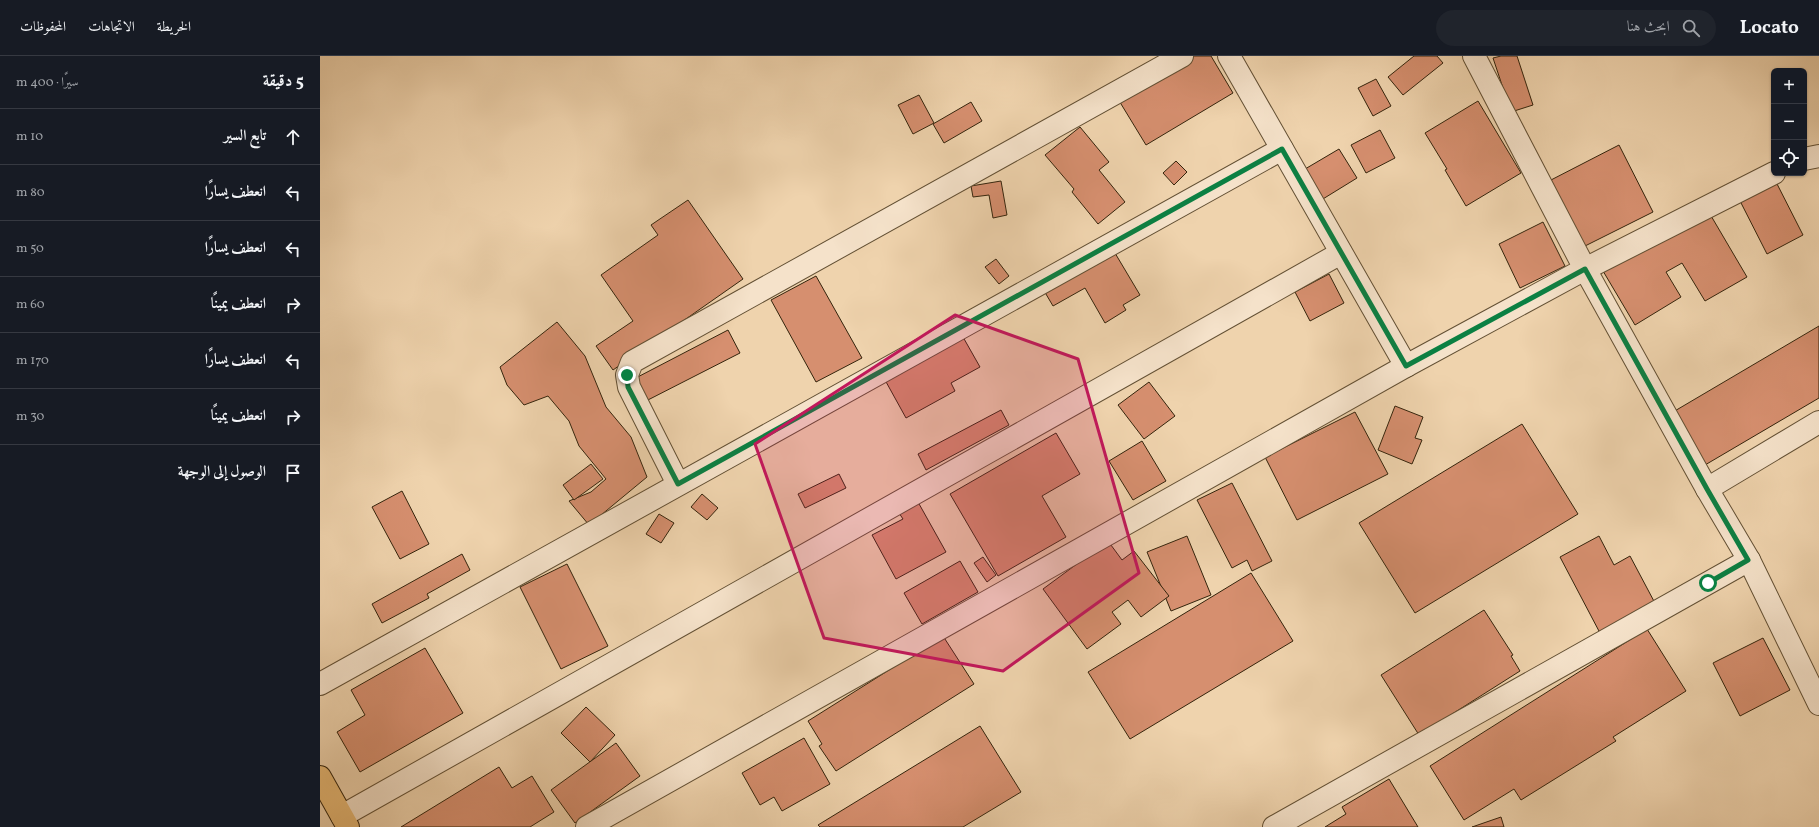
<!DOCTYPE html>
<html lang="ar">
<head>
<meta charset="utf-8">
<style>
	body { margin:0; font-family:Vollkorn,Amiri,serif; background:#20242c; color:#f1f3f6; direction:rtl }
	.controls { position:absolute; right:12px; top:12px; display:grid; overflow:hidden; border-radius:6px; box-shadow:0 1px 3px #0004 }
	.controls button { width:36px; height:36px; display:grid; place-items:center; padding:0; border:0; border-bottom:1px solid #363941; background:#171b24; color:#f1f3f6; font:20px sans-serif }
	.stop { position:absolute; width:12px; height:12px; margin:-9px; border:3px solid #0b8043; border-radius:50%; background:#fff }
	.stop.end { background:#0b8043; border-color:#fff; box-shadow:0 1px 4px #0008 }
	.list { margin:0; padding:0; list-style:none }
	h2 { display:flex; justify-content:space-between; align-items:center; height:52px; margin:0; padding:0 16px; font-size:17px }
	h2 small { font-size:13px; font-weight:400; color:#9ea1a6 }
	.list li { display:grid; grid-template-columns:26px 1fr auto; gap:12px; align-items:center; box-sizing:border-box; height:56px; padding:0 16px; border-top:1px solid #363941 }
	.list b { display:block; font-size:15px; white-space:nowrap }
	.list em { font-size:13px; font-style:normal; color:#9ea1a6 }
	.icon { flex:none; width:22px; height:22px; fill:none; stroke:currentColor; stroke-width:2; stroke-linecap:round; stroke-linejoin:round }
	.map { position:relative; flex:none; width:1499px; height:771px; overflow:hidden; direction:ltr }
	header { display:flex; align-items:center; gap:24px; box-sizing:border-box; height:56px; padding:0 20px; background:#171b24; border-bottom:1px solid #363941 }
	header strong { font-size:19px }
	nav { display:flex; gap:22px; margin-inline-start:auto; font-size:14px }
	.search { width:280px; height:36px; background:#20242c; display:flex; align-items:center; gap:10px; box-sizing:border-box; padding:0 14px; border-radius:22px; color:#9ea1a6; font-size:15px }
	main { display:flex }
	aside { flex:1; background:#171b24 }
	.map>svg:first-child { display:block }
</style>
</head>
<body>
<header>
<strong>Locato</strong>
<div class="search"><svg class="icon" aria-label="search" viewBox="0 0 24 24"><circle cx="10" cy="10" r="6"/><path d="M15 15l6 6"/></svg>ابحث هنا</div>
<nav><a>الخريطة</a><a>الاتجاهات</a><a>المحفوظات</a></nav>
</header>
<main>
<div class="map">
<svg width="1499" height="771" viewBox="0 0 1499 771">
	<rect width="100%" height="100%" fill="#efd3ad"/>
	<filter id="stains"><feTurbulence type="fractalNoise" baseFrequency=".005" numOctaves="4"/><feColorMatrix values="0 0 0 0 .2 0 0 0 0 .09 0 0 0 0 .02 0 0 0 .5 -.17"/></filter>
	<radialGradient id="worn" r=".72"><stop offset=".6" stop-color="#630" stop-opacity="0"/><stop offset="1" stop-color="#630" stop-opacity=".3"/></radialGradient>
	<g fill="#d68f6f" stroke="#34240c">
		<path d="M869,0H891L913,37L826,89L798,43Z"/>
		<path d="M1094,0H1117L1123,7L1083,39L1068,21Z"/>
		<path d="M1181,0H1197L1213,49L1191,56L1173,2Z"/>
		<path d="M1056,23L1071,50L1053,60L1038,32Z"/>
		<path d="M599,39L614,67L593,78L578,49Z"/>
		<path d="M1158,45L1201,117L1146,150L1125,114L1127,113L1105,77Z"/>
		<path d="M651,46L662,65L624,87L613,68Z"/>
		<path d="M760,71L789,106L779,114L805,146L778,168L752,136L754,133L725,99Z"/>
		<path d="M1060,74L1075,102L1046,117L1031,89Z"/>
		<path d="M1299,89L1333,156L1263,191L1229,125Z"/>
		<path d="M1019,93L1037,122L998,146L980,116Z"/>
		<path d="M856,105L867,116L854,129L843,117Z"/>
		<path d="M1454,122L1483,179L1447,198L1418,141Z"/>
		<path d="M681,125L687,159L673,162L669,139L653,141L651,130Z"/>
		<path d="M368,144L423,223L293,314L276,290L313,265L281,219L338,179L331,169Z"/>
		<path d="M1387,153L1427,221L1385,245L1362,207L1346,216L1361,241L1315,269L1283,215Z"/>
		<path d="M1223,166L1245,210L1200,232L1179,188Z"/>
		<path d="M792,192L820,239L803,249L806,254L785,267L765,232L733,250L723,233Z"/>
		<path d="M676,203L689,220L679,228L665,211Z"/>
		<path d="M1009,218L1024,247L990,265L975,236Z"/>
		<path d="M496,220L542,302L496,326L451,244Z"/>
		<path d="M237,266L265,300L286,351L311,381L327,421L269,469L249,445L271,436L286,423L259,390L249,365L228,340L204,349L187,329L180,311Z"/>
		<path d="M1499,270V342L1385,409L1353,356Z"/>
		<path d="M408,274L420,297L322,347L310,325Z"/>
		<path d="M643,281L660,311L631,327L635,335L586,362L565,324Z"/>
		<path d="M829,326L855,360L824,383L798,349Z"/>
		<path d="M1075,350L1103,361L1095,382L1102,384L1092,408L1058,394Z"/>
		<path d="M681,354L689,369L606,414L598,398Z"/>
		<path d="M1035,356L1068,418L977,464L945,401Z"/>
		<path d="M1202,368L1258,458L1095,557L1039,467Z"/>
		<path d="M736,377L760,418L722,440L746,481L678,520L630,438Z"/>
		<path d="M822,385L846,425L813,444L789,405Z"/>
		<path d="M271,408L283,423L254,444L243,429Z"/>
		<path d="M519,418L526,432L485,452L478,438Z"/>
		<path d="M912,427L952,505L932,515L927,504L912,512L877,444Z"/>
		<path d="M82,435L109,488L80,503L52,451Z"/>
		<path d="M382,438L398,452L387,464L371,451Z"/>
		<path d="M598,446L626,496L576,523L552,479L583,463L579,457Z"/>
		<path d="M339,458L354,467L341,487L326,478Z"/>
		<path d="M867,480L891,539L851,555L827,496Z"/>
		<path d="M1279,480L1294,509L1310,500L1336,549L1280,577L1240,501Z"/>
		<path d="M788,485L802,504L814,495L849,540L821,561L808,544L792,556L801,568L767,593L723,533Z"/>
		<path d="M142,498L150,514L107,538L109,542L62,567L52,548Z"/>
		<path d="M663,501L676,519L667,526L654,507Z"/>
		<path d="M640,505L658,536L602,568L584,537Z"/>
		<path d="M247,508L288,590L241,613L200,531Z"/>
		<path d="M931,517L973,585L810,683L768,616Z"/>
		<path d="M1164,554L1193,599L1191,600L1200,615L1099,679L1061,619Z"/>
		<path d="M1327,573L1366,635L1293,681L1296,685L1201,744L1194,733L1144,764L1110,710Z"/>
		<path d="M623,580L654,628L516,715L499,690L502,688L488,665Z"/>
		<path d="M1443,582L1470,634L1420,660L1393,607Z"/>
		<path d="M105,592L143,657L40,716L17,676L45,659L31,634Z"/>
		<path d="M266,651L295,679L270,706L241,677Z"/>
		<path d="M660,670L701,736L643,771H500L498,769Z"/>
		<path d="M484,682L510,728L462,755L454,741L440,749L422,717Z"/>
		<path d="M296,687L320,720L255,767L231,734Z"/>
		<path d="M179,711L192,732L212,720L234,756L210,771H81Z"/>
		<path d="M1069,723L1098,771H1005L1026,758L1022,751Z"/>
		<path d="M1181,761L1184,771H1152Z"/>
	</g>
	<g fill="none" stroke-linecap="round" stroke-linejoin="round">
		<defs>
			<g id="street">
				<path d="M909,0L1086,310"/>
				<path d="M1154,0L1265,213L1387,433L1429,504L1499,648"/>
				<path d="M1484,103L1499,100"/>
				<path d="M358,428L309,331L307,319L312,306L862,0"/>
				<path d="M1387,433L1499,366"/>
				<path d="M0,628L962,93"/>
				<path d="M22,760L1021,197"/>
				<path d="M267,771L1086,310L1265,213L1454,117"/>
				<path d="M954,771L1429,504"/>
			</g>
			<path id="primary" d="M0,721L28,771"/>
		</defs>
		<use href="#street" stroke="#635034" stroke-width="24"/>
		<use href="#primary" stroke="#34240c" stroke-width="24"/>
		<use href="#street" stroke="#f5e2ca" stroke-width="22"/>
		<use href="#primary" stroke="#e8ba76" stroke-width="22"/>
	</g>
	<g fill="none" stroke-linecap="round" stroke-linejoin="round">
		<path stroke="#0b8043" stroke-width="5" d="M307,319L308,331L358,428L962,93L1086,310L1265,213L1387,433L1428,504L1388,527"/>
	</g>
	<path fill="#c2185b" fill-opacity="0.2" stroke="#c2185b" stroke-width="3" stroke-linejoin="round" d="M635,259L758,303L819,517L683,615L504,582L435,388Z"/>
	<rect width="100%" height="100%" filter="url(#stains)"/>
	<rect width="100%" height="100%" fill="url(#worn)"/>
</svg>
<div class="controls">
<button>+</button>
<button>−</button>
<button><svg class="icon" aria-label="locate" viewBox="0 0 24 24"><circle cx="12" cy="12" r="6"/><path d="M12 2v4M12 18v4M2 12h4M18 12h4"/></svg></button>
</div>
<div class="stop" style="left:1388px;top:527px"></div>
<div class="stop end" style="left:307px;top:319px"></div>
</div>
<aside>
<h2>5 دقيقة<small>سيرًا · 400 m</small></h2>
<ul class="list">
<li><svg class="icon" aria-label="ahead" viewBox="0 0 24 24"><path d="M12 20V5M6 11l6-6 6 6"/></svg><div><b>تابع السير</b></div><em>10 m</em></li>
<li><svg class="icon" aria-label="left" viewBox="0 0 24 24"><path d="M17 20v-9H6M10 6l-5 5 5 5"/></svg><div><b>انعطف يسارًا</b></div><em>80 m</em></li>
<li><svg class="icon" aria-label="left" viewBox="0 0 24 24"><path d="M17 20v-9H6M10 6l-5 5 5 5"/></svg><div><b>انعطف يسارًا</b></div><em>50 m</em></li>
<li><svg class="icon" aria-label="right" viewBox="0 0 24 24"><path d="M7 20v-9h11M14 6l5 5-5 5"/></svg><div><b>انعطف يمينًا</b></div><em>60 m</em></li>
<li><svg class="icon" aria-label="left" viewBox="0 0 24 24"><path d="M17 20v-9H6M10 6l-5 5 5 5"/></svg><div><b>انعطف يسارًا</b></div><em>170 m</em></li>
<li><svg class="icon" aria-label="right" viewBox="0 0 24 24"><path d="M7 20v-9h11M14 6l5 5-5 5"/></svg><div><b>انعطف يمينًا</b></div><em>30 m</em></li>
<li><svg class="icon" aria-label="arrive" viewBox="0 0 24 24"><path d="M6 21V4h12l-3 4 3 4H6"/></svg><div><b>الوصول إلى الوجهة</b></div></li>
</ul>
</aside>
</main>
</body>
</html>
